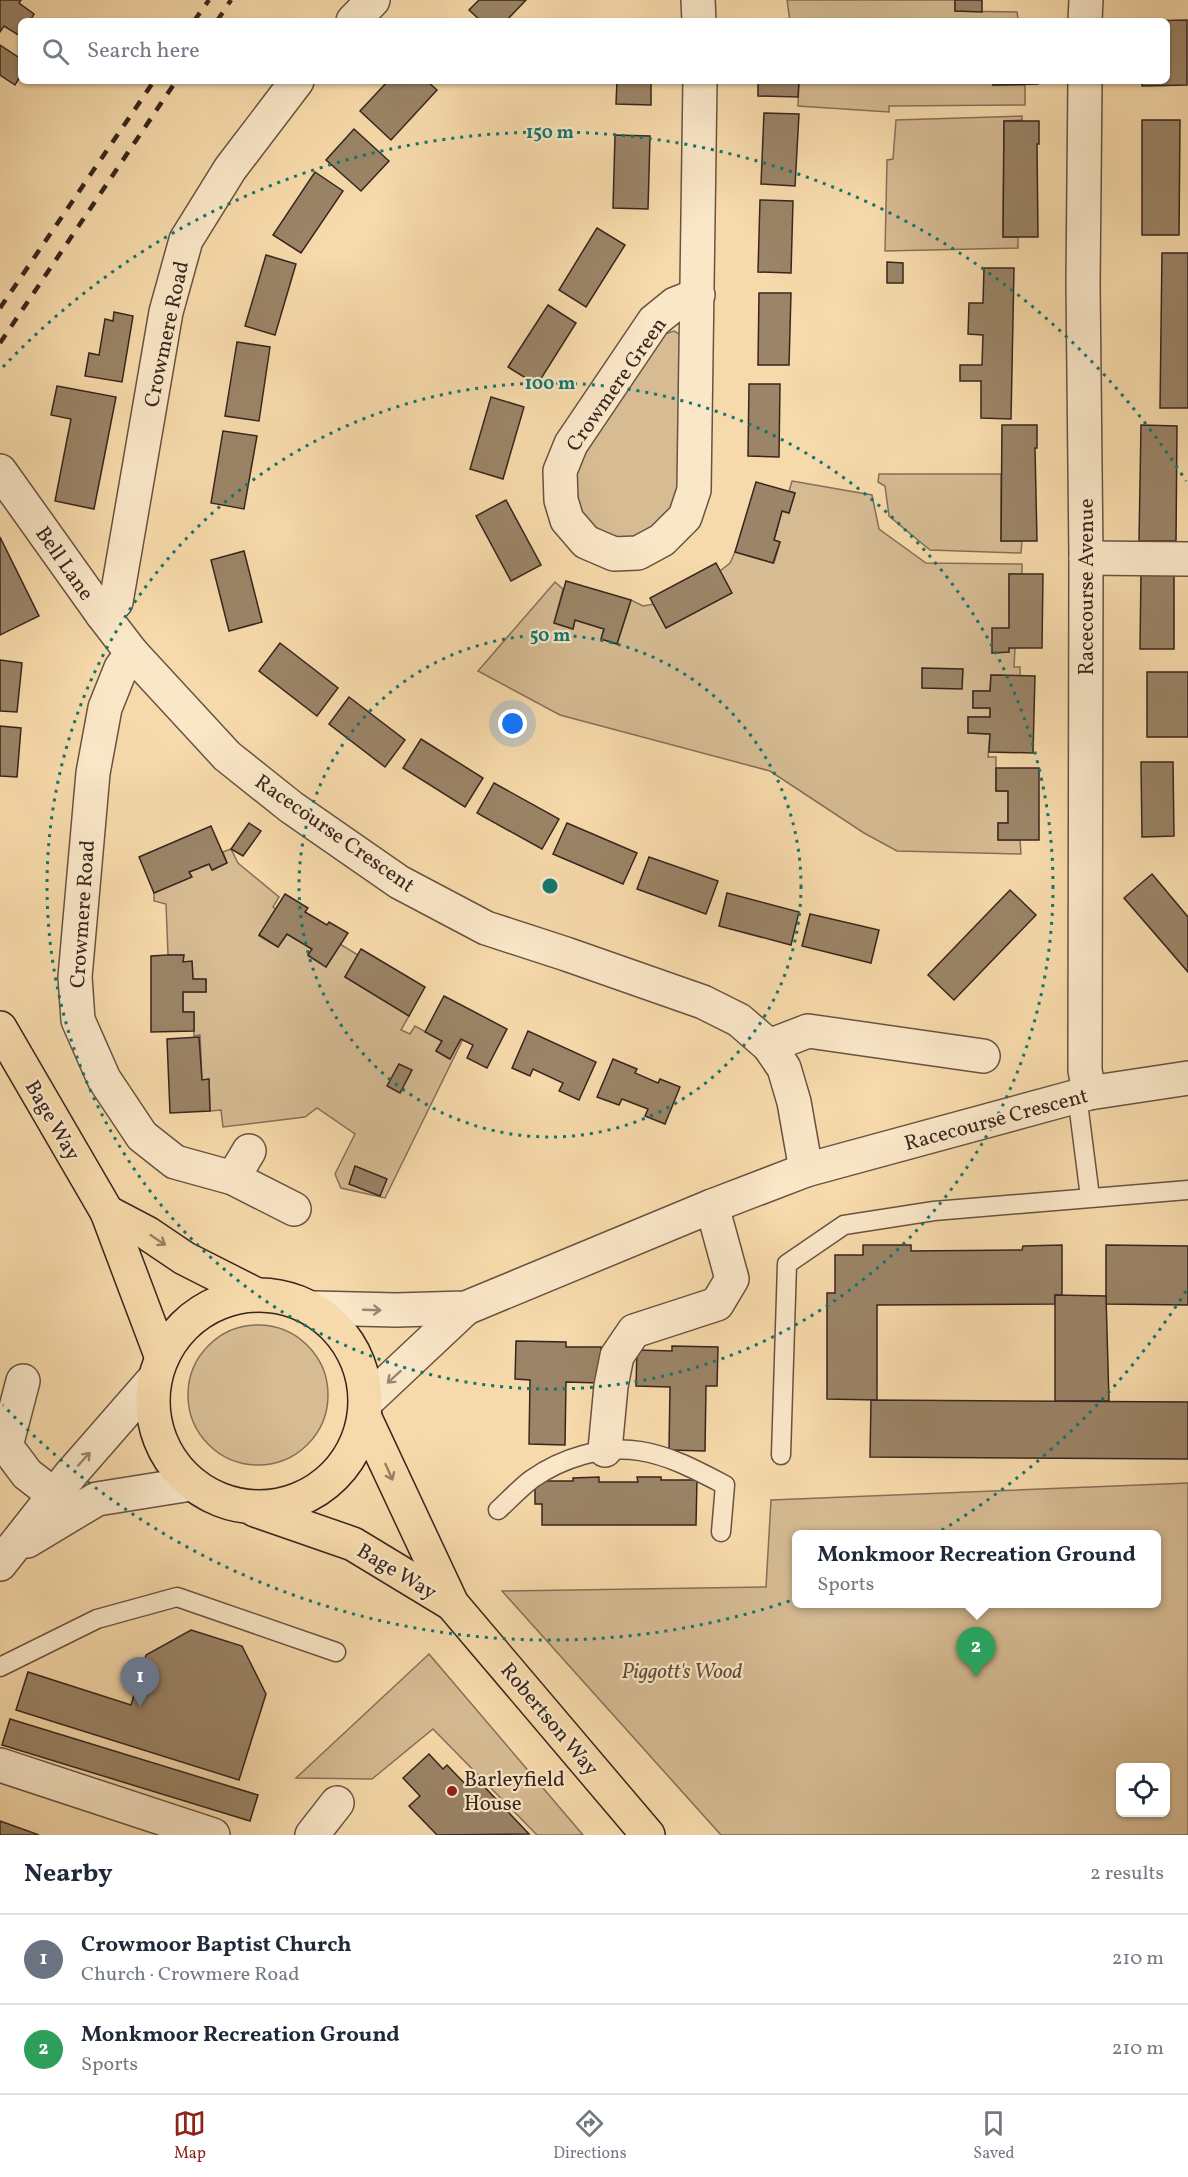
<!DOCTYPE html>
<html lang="en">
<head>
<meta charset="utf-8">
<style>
	body { margin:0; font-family:Vollkorn,serif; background:#f2f2f3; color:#1f2937 }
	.controls { position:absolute; right:18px; bottom:18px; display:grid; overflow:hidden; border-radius:9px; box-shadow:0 2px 4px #0004 }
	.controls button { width:54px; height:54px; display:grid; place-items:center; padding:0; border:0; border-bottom:2px solid #e0e1e3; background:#fff; color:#1f2937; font:30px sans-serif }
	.you { position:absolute; left:513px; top:724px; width:21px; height:21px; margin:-15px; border:4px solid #fff; border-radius:50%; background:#1a73e8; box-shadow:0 0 0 9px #1a73e833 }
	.badge { display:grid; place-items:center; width:39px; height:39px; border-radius:50%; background:#8f2418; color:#fff; font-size:20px; font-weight:700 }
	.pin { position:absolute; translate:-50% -50px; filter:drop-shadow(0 2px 3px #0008) }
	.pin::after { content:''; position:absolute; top:32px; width:21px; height:18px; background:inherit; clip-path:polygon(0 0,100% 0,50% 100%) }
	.popup { position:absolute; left:792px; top:1530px; width:369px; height:78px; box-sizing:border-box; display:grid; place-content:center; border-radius:9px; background:#fff; filter:drop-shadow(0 2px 4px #0005); font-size:20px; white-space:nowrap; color:#747a83 }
	.popup b { font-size:22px; color:#1f2937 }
	.popup::after { content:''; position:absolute; left:50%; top:100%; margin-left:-12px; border:12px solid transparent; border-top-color:#fff }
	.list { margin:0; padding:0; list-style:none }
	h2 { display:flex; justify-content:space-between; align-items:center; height:78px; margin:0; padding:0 24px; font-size:26px }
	h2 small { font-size:20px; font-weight:400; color:#747a83 }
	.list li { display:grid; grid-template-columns:39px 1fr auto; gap:18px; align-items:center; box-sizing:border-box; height:90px; padding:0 24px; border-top:2px solid #e0e1e3 }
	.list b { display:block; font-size:22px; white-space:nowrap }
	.list p { margin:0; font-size:20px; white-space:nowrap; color:#747a83 }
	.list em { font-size:20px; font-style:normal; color:#747a83 }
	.icon { flex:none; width:33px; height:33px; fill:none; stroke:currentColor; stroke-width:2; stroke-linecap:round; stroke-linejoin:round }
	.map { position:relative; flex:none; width:1188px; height:1835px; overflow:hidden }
	.search { position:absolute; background:#fff; box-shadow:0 2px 4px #0004; left:18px; right:18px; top:18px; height:66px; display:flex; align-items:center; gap:15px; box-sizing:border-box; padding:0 21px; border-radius:9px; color:#747a83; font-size:22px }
	.sheet { height:258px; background:#fff }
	nav { display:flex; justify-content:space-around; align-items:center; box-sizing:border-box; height:84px; border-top:2px solid #e0e1e3; background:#fff; font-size:16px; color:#747a83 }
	nav a { display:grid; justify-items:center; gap:3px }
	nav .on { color:#8f2418 }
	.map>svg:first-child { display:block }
</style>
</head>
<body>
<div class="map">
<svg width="1188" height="1835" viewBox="0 0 1188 1835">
	<rect width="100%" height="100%" fill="#f7daab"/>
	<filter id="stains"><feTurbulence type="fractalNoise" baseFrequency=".00333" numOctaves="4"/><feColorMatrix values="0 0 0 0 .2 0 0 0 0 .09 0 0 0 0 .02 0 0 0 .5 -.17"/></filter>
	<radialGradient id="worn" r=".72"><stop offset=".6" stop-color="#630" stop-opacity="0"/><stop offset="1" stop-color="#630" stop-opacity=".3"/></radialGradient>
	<g fill="#d6bb93" stroke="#867058" stroke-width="1.5" fill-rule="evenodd">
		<path d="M787,0H955V11L1017,12L1018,19L992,21H790Z"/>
		<path d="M799,81H993V85H1025V105L889,106V112L798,106Z"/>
		<path d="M1022,116V120L1004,121L1003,237H1018V248L885,251L887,160L893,159L896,120Z"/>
		<path d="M674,331L681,335L685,340L677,508L634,542L601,535L579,509L576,478L579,463L662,335Z"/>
		<path d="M879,474H1001V541H1022L1021,553L930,550L889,516L885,486L878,482Z"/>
		<path d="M792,481L872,495L879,529L926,563L1022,564V574H1009V628L992,653L1009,652V648H1015L1014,667H1020V676L991,675L990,691H973V708H990V717H968V733L990,734L988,757H996V791H1008V823H998V840H1020L1021,854L897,851L864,833L770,771L560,715L478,671L555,582L563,589L554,623L573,629L575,620L604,629L601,639L617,644L631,600L643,606L654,604L666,628L696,611L720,571L730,563L735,552L774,563L780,542L774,540L782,511L789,513L795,493L789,491Z"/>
		<path d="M231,849L238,863L279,897L273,907L276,909L259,936L278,947L287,934L312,949L308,956L326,967L340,944L358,955L345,977L409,1016L401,1030L410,1034L415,1026L442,1041L436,1051L449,1059L461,1039H463L385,1198L341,1188L335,1174L355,1134L317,1108L305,1117L223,1127L221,1110L210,1111L209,1079L202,1080L200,1035L194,1036V1012H183V992H206V980L193,979L192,962H183V955H168L166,904L154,901V893L191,877L189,872L209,864L213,870L227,863L223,852Z"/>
		<circle cx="258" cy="1395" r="70"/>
		<path d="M1188,1483V1835H721L502,1591L766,1587L771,1500ZM1156,1534V1604H796V1534ZM1120,1768H1166V1812H1120Z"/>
		<path d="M429,1654L583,1835H537L433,1729L372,1779L296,1778Z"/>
	</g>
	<g fill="#9b8467" stroke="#37261e" stroke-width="1.5">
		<path d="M0,0H21L19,3L34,14L30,21H21L20,36L4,26L0,32Z"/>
		<path d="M479,0H526L506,21H481L469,10Z"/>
		<path d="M955,0H982V12L955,11Z"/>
		<path d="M1037,19V21H992V20Z"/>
		<path d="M1187,20V85L1142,86V81H1167V21H1142Z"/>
		<path d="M0,45L21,59V75L15,85L0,75Z"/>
		<path d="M388,81H427L437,90L391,140L360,111Z"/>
		<path d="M617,81H651V105L616,104Z"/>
		<path d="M758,81H799L798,97L758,96Z"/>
		<path d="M993,81H1038V84L993,85Z"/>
		<path d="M764,113L799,114L795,186L761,184Z"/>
		<path d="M1142,120H1180L1179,235H1142Z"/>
		<path d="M1004,121H1039V144H1037L1038,237H1003Z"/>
		<path d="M354,129L389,161L361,191L326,160Z"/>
		<path d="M615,135L650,136L648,209L613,208Z"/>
		<path d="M315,172L343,191L301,253L273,235Z"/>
		<path d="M760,200L793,201L791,273L758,272Z"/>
		<path d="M597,228L625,245L586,307L559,290Z"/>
		<path d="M1162,253H1188V408H1160Z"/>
		<path d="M266,255L296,264L275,335L245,326Z"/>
		<path d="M887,262L903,263V283H887Z"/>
		<path d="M984,268H1014L1011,419L981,418V381H960V365H982L983,335L968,334L969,303H983Z"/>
		<path d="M759,293H791L789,365H758Z"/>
		<path d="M548,305L576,323L537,385L508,367Z"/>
		<path d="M114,312L133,316L122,382L85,376L89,353L99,355L105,319L113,321Z"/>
		<path d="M237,342L270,347L259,421L225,416Z"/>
		<path d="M749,384H780L779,457L748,456Z"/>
		<path d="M57,386L116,397L94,509L55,501L71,419L51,415Z"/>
		<path d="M491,397L524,407L503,479L470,469Z"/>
		<path d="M1002,425H1037V448H1035L1037,541H1001Z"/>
		<path d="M1141,425L1177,426L1176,541H1139Z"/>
		<path d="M223,431L257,436L244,509L211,503Z"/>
		<path d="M756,482L795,493L789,513L782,511L774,540L780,542L773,563L735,552Z"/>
		<path d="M506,500L541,565L511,581L476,516Z"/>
		<path d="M0,537L39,616L0,635Z"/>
		<path d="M244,551L262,622L229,631L211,560Z"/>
		<path d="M716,563L732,593L666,628L650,598Z"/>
		<path d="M1141,572H1174V649H1140Z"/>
		<path d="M1009,574H1043L1042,648H1009V652L992,653V628H1009Z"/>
		<path d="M566,581L631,600L617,644L601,639L604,629L575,620L573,629L554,623Z"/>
		<path d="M280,643L338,688L317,716L259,671Z"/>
		<path d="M0,660L22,663L17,712L0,711Z"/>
		<path d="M922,668L963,669L962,689L922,688Z"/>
		<rect x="1147" y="672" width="41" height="65"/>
		<path d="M991,675L1035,676L1033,753L989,752L990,734L968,733V717H990V708H973V691H990Z"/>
		<path d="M349,697L405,740L385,767L329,724Z"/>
		<path d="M0,726L21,728L17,777L0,776Z"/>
		<path d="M421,739L483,778L465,807L403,768Z"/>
		<path d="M1141,762H1173L1174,836L1142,837Z"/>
		<path d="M996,768H1039V840H998V823H1008V791H996Z"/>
		<path d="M494,783L559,819L542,849L477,813Z"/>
		<path d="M249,823L261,831L243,856L231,849Z"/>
		<path d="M567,823L637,853L623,884L553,854Z"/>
		<path d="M211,826L227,863L212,870L209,864L197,869L189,872L192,877L154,893L139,857Z"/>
		<path d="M649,857L718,881L706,914L637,889Z"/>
		<path d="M1152,874L1188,917V972L1124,898Z"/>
		<path d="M1010,890L1036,915L954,1000L928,975Z"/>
		<path d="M727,893L799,912L791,945L719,926Z"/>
		<path d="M285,894L308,908L305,912L327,925L329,922L348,933L326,967L308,955L312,949L287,934L278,947L259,935Z"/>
		<path d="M810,914L879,930L871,963L802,946Z"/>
		<path d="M361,949L425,987L409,1016L345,977Z"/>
		<path d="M168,955H184L183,962L192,961L193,979H206V992H183V1012H194V1031L151,1032V956Z"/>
		<path d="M444,996L507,1029L487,1068L467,1058L473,1045L461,1039L450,1059L436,1051L442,1041L425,1032Z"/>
		<path d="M528,1031L596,1062L579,1100L559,1091L563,1083L533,1069L530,1076L512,1068Z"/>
		<path d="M199,1037L202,1080L209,1079L210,1111L170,1113L167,1039Z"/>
		<path d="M613,1059L637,1069L635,1073L658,1083L660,1079L680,1087L665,1124L645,1116L648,1109L622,1099L619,1105L597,1097Z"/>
		<path d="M399,1064L412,1070L400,1093L387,1086Z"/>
		<path d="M355,1166L387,1179L380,1196L349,1184Z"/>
		<path d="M863,1245H911V1251L1022,1250L1023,1246L1062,1245V1295H1055V1304L877,1305V1400L827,1399V1293H835V1255H863Z"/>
		<path d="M1106,1245L1188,1246V1305L1106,1304Z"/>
		<path d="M1055,1295L1106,1296L1109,1401H1055Z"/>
		<path d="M516,1341L566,1342V1347H601L600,1383L566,1382L565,1445L529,1444L530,1380L515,1379Z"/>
		<path d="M672,1346L718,1347L717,1386H706L705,1451L669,1450L670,1387L636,1386L637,1350L672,1351Z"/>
		<path d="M871,1400L1188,1402V1459L870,1457Z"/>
		<path d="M599,1477V1482H638L637,1477H661V1480H697L696,1525H542V1504H535V1481H573V1478Z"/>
		<path d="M191,1630L242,1646L266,1694L239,1780L16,1710L28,1672L131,1705L146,1655Z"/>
		<path d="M10,1719L258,1795L250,1821L2,1745Z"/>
		<path d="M429,1754L443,1769L447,1765L467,1786L476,1778L529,1834L437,1835L409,1806L420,1796L403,1778Z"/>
		<path d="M0,1821L39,1835H0Z"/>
	</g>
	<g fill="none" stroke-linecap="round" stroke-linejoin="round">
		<defs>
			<g id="lane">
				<path d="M1077,1095L1090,1197"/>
				<path d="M781,1455L787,1264L844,1225L934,1211L1188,1190"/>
				<path d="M498,1510C509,1500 520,1488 532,1479C562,1458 603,1445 640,1451C671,1456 698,1471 725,1485L721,1532"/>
				<path d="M0,1667L97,1619L177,1597L336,1652"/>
			</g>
			<g id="street">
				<path d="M698,0L699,21"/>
				<path d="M353,21L373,0"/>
				<path d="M1085,21L1086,0"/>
				<path d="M1085,81L1083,284L1086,558L1085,1070L1089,1093"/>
				<path d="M698,295L675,304L654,321L571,444L560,471L561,500L567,520L586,542L614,554L638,553L662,540L685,517L694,490L700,81"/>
				<path d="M0,471L102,614L132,653L227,756L291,807L399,882L486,928L566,954L703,1002L739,1020L769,1046L784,1068L794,1102L806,1170"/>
				<path d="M1086,558L1188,559"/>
				<path d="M102,614L116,602L166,312L186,240L230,169L297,81"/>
				<path d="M132,653L121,668L105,708L93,773L75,977L78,1020L104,1079L142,1136L175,1162L233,1178L294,1209"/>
				<path d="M769,1046L808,1031L983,1056"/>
				<path d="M233,1178L249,1151"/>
				<path d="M314,1308L396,1310L466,1308L712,1206L806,1170L1089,1093L1188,1078"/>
				<path d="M23,1381L6,1446L27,1474L54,1495"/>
				<path d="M366,1402L466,1308"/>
				<path d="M605,1450L611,1386L617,1356L634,1331L717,1304L732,1279L712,1206"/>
				<path d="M27,1541L97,1499L191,1484"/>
				<path d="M0,1564L71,1474L154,1379"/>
				<path d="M0,1765L213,1835"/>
				<path d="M312,1835L337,1803"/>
			</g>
			<g id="primary">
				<path d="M0,1028L107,1212L162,1358"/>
				<path d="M107,1212L147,1233L184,1258L255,1294"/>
				<circle cx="259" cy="1401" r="106"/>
				<path d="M365,1418L452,1604L648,1835"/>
				<path d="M255,1510L353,1544L452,1604"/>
			</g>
		</defs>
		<use href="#lane" stroke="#675341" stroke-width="21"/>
		<use href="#street" stroke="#675341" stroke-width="36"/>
		<use href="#primary" stroke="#37261e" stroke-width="36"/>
		<use href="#lane" stroke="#fae7c8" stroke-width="18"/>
		<use href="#street" stroke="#fae7c8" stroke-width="33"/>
		<use href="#primary" stroke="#f7daab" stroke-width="33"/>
		<g stroke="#37261e" stroke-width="4.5" stroke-dasharray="10 10" stroke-linecap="butt">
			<path d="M194,21L209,0"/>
			<path d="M217,21L231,0"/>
			<path d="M0,308L154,81"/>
			<path d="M0,343L176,81"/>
		</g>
	</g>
	<defs><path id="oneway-shaft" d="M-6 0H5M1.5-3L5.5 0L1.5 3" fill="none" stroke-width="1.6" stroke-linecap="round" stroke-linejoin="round" transform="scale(1.5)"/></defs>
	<g stroke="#978064">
		<use href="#oneway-shaft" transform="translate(158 1240) rotate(34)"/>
		<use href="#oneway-shaft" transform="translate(389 1472) rotate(66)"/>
	</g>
	<g stroke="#988673">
		<use href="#oneway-shaft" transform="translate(372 1310) rotate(2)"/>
		<use href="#oneway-shaft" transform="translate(394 1377) rotate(138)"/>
		<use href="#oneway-shaft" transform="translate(84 1459) rotate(-48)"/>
	</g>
	<g fill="none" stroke="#0f766e" stroke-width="3" stroke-dasharray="3 6">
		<circle cx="550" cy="886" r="251"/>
		<circle cx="550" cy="886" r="503"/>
		<path d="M1186 1291A754 754 0 0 1 3 1405M3 367A754 754 0 0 1 1186 481"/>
	</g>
	<circle fill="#8f2418" stroke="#fae7c8" stroke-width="2" cx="452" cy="1791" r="6"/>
	<g text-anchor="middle" stroke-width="4.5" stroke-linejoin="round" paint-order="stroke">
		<g font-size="21" fill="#37261e" stroke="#fae7c8">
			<text transform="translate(166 334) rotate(-78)" y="7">Crowmere Road</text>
			<text transform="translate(616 384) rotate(-55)" y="7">Crowmere Green</text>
			<text transform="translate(65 563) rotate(55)" y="7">Bell Lane</text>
			<text transform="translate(1086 587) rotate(-90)" y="7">Racecourse Avenue</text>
			<text transform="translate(335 833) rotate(35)" y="7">Racecourse Crescent</text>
			<text transform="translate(82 914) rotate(-86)" y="7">Crowmere Road</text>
			<text transform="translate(996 1119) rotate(-15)" y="7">Racecourse Crescent</text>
			<text transform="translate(53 1120) rotate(60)" y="7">Bage Way</text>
			<text transform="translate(397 1571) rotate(31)" y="7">Bage Way</text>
			<text transform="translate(550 1719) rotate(50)" y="7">Robertson Way</text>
		</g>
		<g font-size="21" font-style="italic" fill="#5f4b3b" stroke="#fae7c8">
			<text x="682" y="1678">Piggott's Wood</text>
		</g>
		<g font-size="21" fill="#37261e" stroke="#fae7c8" text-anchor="start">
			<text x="464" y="1786">Barleyfield<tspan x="464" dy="24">House</tspan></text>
		</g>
	</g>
	<circle cx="550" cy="886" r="9" fill="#0f766e" stroke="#fae7c8" stroke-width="3"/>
	<g font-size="18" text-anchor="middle" font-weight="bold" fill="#0f766e" stroke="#fae7c8" stroke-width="4.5" stroke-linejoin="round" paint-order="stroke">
		<text x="550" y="138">150 m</text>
		<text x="550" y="389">100 m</text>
		<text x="550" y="641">50 m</text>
	</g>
	<rect width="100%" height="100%" filter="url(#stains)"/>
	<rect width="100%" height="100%" fill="url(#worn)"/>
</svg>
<div class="controls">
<button><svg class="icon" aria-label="locate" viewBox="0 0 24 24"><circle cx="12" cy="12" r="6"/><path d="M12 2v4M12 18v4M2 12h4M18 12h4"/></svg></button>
</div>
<div class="you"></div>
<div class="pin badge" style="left:140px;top:1707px;background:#6b7280">1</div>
<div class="pin badge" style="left:976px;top:1677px;background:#2e9e5b">2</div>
<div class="popup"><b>Monkmoor Recreation Ground</b>Sports</div>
<div class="search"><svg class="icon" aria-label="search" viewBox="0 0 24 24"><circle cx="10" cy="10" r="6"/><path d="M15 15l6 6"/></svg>Search here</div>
</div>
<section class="sheet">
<h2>Nearby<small>2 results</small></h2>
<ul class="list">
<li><span class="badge" style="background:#6b7280">1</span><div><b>Crowmoor Baptist Church</b><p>Church · Crowmere Road</p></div><em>210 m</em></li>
<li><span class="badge" style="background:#2e9e5b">2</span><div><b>Monkmoor Recreation Ground</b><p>Sports</p></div><em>210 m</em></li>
</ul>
</section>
<nav>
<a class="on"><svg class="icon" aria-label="map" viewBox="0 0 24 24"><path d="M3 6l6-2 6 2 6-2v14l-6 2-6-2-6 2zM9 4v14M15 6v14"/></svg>Map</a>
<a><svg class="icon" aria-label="directions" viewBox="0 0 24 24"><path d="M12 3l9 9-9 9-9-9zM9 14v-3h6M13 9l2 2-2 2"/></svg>Directions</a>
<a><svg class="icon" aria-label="saved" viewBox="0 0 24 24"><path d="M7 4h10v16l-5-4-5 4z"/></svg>Saved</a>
</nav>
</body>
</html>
